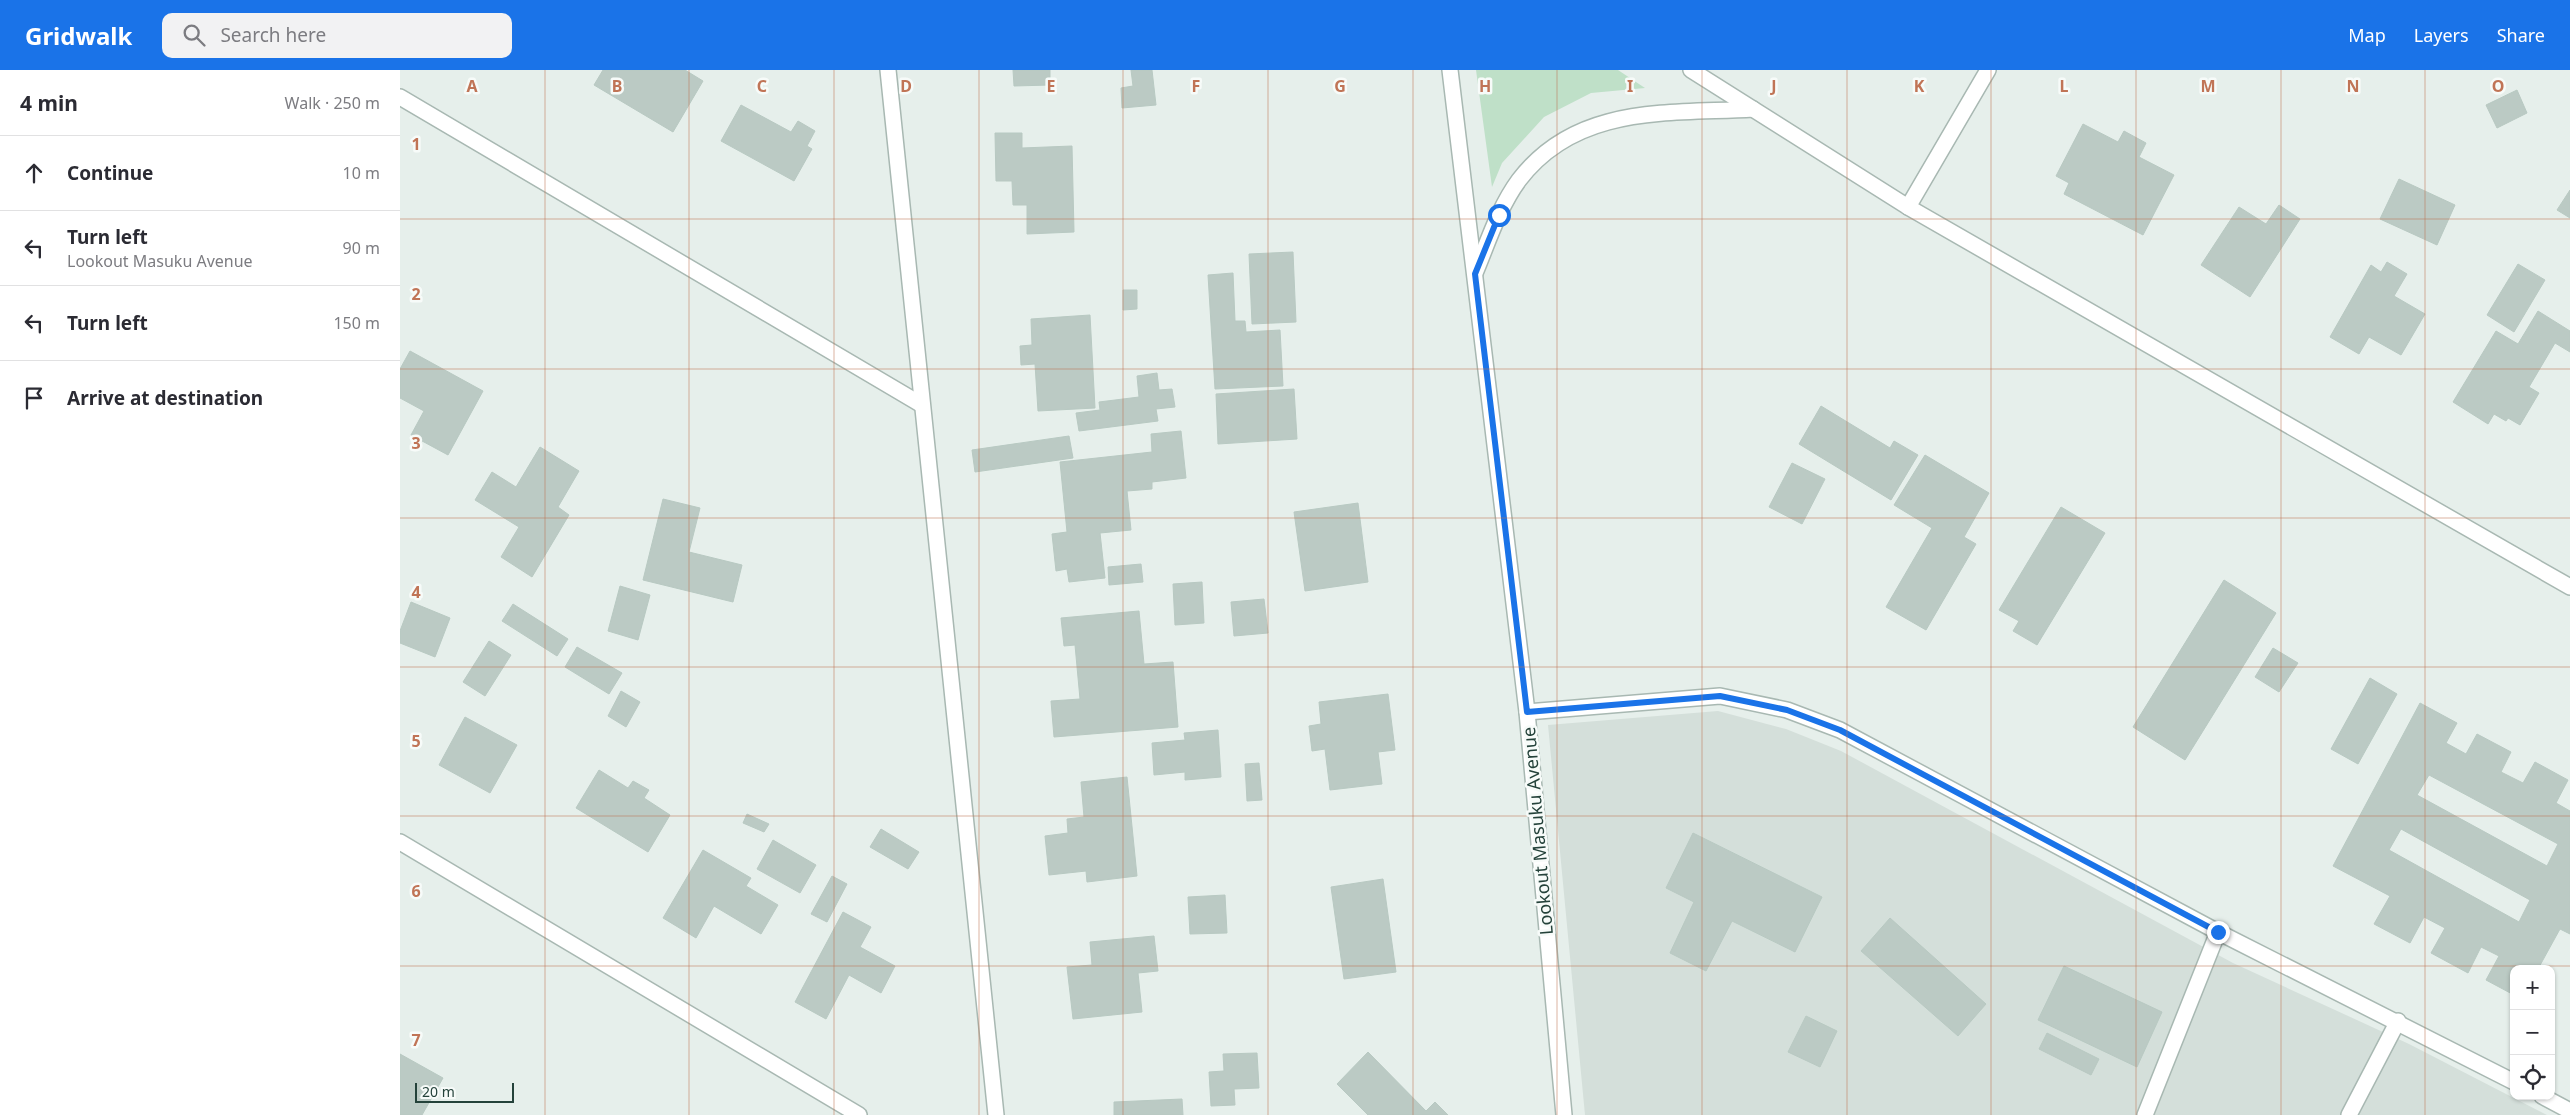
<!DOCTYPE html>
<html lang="en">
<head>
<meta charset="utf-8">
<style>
	body { margin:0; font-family:"Noto Sans",sans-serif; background:#f2f2f3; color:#2b2b33 }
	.controls { position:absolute; right:15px; bottom:15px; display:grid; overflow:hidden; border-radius:10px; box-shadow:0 1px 4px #0004 }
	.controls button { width:45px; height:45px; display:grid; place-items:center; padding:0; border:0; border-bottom:1px solid #e1e1e2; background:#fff; color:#2b2b33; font:25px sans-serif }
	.scale { position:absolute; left:15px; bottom:12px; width:99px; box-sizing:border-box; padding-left:5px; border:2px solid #24423a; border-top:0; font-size:14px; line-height:18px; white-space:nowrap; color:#24423a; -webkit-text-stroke:4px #f7fbf9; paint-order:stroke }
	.stop { position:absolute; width:15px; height:15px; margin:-11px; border:4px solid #1a73e8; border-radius:50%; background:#fff }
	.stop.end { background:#1a73e8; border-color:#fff; box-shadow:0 1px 5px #0008 }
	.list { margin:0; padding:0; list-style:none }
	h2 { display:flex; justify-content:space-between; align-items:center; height:65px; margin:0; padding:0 20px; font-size:21px }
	h2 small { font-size:16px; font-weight:400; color:#7c7c81 }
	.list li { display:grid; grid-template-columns:32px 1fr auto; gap:15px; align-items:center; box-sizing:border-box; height:75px; padding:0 20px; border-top:1px solid #e1e1e2 }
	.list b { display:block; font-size:19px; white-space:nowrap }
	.list p { margin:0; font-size:16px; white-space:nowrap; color:#7c7c81 }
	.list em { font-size:16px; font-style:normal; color:#7c7c81 }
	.icon { flex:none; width:28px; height:28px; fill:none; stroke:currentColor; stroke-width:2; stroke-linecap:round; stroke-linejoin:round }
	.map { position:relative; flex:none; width:2170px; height:1045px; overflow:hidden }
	header { display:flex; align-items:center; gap:30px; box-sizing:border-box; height:70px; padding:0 25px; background:#1a73e8; color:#fff }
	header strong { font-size:24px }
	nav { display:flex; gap:28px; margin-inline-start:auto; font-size:18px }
	.search { width:350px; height:45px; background:#f2f2f3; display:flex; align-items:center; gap:12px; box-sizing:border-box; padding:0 18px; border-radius:10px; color:#7c7c81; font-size:19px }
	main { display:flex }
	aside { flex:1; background:#fff }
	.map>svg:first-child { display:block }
</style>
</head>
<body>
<header>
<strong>Gridwalk</strong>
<div class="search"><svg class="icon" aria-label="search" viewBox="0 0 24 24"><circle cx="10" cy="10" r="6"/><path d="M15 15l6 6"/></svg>Search here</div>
<nav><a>Map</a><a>Layers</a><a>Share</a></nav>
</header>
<main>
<aside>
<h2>4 min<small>Walk · 250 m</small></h2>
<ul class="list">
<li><svg class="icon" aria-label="ahead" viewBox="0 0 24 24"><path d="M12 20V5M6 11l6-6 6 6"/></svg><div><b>Continue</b></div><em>10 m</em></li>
<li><svg class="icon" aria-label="left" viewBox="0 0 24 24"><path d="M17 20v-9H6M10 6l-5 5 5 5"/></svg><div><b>Turn left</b><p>Lookout Masuku Avenue</p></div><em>90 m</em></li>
<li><svg class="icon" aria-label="left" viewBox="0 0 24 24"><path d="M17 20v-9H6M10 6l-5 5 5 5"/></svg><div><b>Turn left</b></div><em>150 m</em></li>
<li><svg class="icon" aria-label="arrive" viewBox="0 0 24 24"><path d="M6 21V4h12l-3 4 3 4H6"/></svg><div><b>Arrive at destination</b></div></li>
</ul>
</aside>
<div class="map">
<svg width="2170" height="1045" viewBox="0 0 2170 1045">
	<rect width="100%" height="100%" fill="#e6efeb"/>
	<path fill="#d4dfda" d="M1318,641L1386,659L1441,681L1833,893L2009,974L2147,1045H1185L1148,655Z"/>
	<path fill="#bfe0c8" d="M1076,0H1218L1245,18L1191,23L1144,47L1102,93L1092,117Z"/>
	<g fill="#bbcac4" stroke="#b8c9c2" fill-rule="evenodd">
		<path d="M203,0H285L303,11L273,62L194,15Z"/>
		<path d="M613,0H650V15L614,16Z"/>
		<path d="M731,0H752L756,35L722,38L721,18L733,16Z"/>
		<path d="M2117,20L2127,43L2097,58L2086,35Z"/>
		<path d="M341,35L391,62L398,51L415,61L407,76L412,79L394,111L321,71Z"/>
		<path d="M1683,54L1718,72L1724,61L1746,73L1739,87L1774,105L1743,165L1664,124L1669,113L1656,106Z"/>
		<path d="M595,63H622V78L672,76L674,162L627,164V135H613L612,111H596Z"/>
		<path d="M1999,109L2055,135L2037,175L1980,149Z"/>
		<path d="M2170,120V148L2157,140Z"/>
		<path d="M1879,135L1900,149L1850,227L1801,195L1839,137L1866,154Z"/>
		<path d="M893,182L896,252L852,254L849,184Z"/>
		<path d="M1987,192L2007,204L1994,226L2025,244L2001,285L1969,267L1959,284L1930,267L1971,195L1981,202Z"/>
		<path d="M2118,194L2145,210L2114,262L2087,245Z"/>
		<path d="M833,203L835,251H845L846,262L880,260L883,316L815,319L808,205Z"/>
		<path d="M723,220H737V239L723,240Z"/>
		<path d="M2138,241L2170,261V282L2155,273L2129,317L2139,323L2120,355L2108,348L2106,351L2094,344L2088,354L2053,332L2096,261L2118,274Z"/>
		<path d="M690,245L695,338L638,341L635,294L621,295L620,276L632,275L631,249Z"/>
		<path d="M10,281L83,321L48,385L11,365L24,341L0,328V299Z"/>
		<path d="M757,303L759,320L772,319L775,337L756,339L758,351L679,361L676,343L700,340L699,332L739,327L737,306Z"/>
		<path d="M894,319L897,369L818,374L816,324Z"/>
		<path d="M1421,336L1490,378L1494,371L1518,385L1491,430L1399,374Z"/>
		<path d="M781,361L786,408L752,412V419L727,421L731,460L700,463L705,508L669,512L667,499L656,501L652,464L667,462L660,392L752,382L751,364Z"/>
		<path d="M669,366L673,388L575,402L572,380Z"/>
		<path d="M140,377L179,401L158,437L169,445L132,507L101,487L119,457L75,430L92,402L116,417Z"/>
		<path d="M1525,385L1589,423L1564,467L1576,474L1526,560L1486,537L1532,458L1494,435Z"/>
		<path d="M1392,393L1425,409L1402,454L1369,437Z"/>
		<path d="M263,429L300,438L289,482L342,495L333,532L243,510Z"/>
		<path d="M958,433L968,512L905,521L894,442Z"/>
		<path d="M1661,437L1705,463L1637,575L1613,561L1619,551L1599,540Z"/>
		<path d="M741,494L743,512L709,515L708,497Z"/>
		<path d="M1824,510L1876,543L1785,690L1733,657Z"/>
		<path d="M802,512L804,553L775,555L773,514Z"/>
		<path d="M220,516L250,525L238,570L208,561Z"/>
		<path d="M864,529L868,563L834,566L831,532Z"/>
		<path d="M11,532L50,548L35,587L0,573V561Z"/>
		<path d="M113,534L168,569L157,586L102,551Z"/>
		<path d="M739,541L744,594L773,592L778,657L654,667L651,631L680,629L675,575L664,576L661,548Z"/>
		<path d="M89,571L111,585L85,626L63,612Z"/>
		<path d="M177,577L222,603L209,624L165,597Z"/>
		<path d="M1873,578L1898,593L1879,622L1855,607Z"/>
		<path d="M1970,608L1997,624L1958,694L1931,679Z"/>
		<path d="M221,621L240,632L226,657L208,646Z"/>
		<path d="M988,624L995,680L978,682L982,714L930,720L925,679L912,681L909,656L921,654L919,632Z"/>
		<path d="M2020,633L2057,653L2046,673L2066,684L2077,664L2111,682L2101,702L2123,713L2135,692L2168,710L2156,733L2170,741V864L2160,859L2138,899H2114V925L2086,910L2099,886L2081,877L2068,903L2031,883L2045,858L2024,847L2010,873L1974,854L1990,826L1933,796ZM2029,705L2158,774L2147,796L2017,725ZM2001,759L2130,830L2119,852L1989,780Z"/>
		<path d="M65,647L117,675L90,723L39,695Z"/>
		<path d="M818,660L821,707L785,710V702L754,705L752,673L785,670L784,663Z"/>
		<path d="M859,693L862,730L847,731L845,694Z"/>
		<path d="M199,700L228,718L233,711L249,720L244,728L270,745L248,782L176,738Z"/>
		<path d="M727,707L737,806L687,812L686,801L649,805L645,766L668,763L667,749L684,747L681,712Z"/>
		<path d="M347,744L369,754L364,762L343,753Z"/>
		<path d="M481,759L519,782L508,799L470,777Z"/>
		<path d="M1293,763L1422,827L1395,882L1332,851L1306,901L1270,883L1294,832L1266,818Z"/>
		<path d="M373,770L416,795L400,823L357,799Z"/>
		<path d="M303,780L351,808L346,816L378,835L361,864L314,836L296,868L263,848Z"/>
		<path d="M432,806L447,814L427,852L411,844Z"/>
		<path d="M983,809L996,902L944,909L931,817Z"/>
		<path d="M825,825L827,863L790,864L788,827Z"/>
		<path d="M443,842L471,857L460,877L495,896L481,923L449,905L426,949L395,932Z"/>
		<path d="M1490,848L1586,934L1558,966L1461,881Z"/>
		<path d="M754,866L758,901L738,903L742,942L673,949L667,897L692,895L690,872Z"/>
		<path d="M1664,896L1762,942L1737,997L1638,950Z"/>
		<path d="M1406,946L1437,961L1420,997L1388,982Z"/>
		<path d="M1647,963L1699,989L1691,1005L1639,979Z"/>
		<path d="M968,982L1026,1041L1035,1032L1048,1045H968L937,1014Z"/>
		<path d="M857,983L859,1018L834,1019L835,1035L811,1036L809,1002L824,1001L823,984Z"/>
		<path d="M0,984L43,1008L22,1045H0Z"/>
		<path d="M782,1029L783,1045H714V1032Z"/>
	</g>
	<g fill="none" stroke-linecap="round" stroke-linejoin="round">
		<defs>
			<g id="minor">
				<path d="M488,0L596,1045"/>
				<path d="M1050,0L1127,642L1164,1045"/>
				<path d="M1291,0L1508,137L2170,517"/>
				<path d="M0,27L522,335"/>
				<path d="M1508,137L1588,0"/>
				<path d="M1075,203C1088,172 1099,137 1119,110C1177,34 1268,44 1353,39"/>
				<path d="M1127,642L1320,626L1387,640L1440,660L1818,862L2114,1012"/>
				<path d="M0,772L459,1045"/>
				<path d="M2142,1026L2170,1041"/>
				<path d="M1745,1045L1818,862"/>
				<path d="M1949,1045L1998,951"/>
			</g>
		</defs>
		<use href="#minor" stroke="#a8b8b2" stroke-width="18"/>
		<use href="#minor" stroke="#fff" stroke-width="15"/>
	</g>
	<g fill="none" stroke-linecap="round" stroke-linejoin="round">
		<path stroke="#1a73e8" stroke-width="6" d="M1099,145L1075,204L1127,642L1320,626L1387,640L1440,660L1818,862"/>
	</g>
	<path fill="none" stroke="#c07456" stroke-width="1" stroke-opacity="0.55" d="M145,0V1045M289,0V1045M434,0V1045M579,0V1045M723,0V1045M868,0V1045M1013,0V1045M1157,0V1045M1302,0V1045M1447,0V1045M1591,0V1045M1736,0V1045M1881,0V1045M2025,0V1045M0,149H2170M0,299H2170M0,448H2170M0,597H2170M0,746H2170M0,896H2170"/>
	<g text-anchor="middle" stroke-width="5" stroke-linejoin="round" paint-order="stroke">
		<g font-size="18" fill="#24423a" stroke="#f7fbf9">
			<text transform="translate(1138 761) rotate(-95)" y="6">Lookout Masuku Avenue</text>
		</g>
	</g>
	<g font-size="16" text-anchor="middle" font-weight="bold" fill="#c07456" stroke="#f7fbf9" stroke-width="5" stroke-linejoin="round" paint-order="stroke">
		<text x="72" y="22">A</text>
		<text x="217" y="22">B</text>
		<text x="362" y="22">C</text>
		<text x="506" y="22">D</text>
		<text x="651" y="22">E</text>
		<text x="796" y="22">F</text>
		<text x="940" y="22">G</text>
		<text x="1085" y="22">H</text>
		<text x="1230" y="22">I</text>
		<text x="1374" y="22">J</text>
		<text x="1519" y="22">K</text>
		<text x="1664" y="22">L</text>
		<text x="1808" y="22">M</text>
		<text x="1953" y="22">N</text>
		<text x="2098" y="22">O</text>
		<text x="16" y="80">1</text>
		<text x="16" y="230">2</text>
		<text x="16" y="379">3</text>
		<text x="16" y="528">4</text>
		<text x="16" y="677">5</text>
		<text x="16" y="827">6</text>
		<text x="16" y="976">7</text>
	</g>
</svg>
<div class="controls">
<button>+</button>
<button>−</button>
<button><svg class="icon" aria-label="locate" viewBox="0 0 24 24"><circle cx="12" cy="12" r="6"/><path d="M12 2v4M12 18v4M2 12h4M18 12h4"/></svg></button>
</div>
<div class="scale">20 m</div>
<div class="stop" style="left:1099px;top:145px"></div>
<div class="stop end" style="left:1818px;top:862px"></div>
</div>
</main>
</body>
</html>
